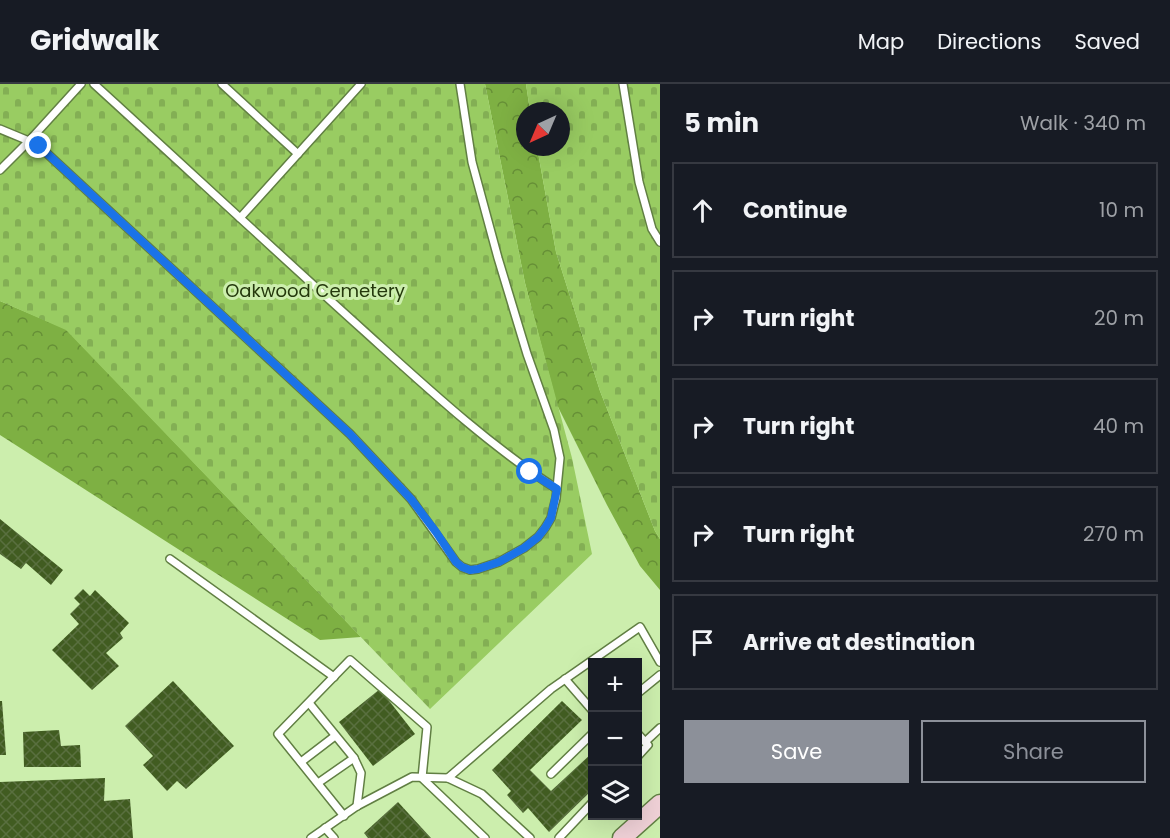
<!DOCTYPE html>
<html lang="en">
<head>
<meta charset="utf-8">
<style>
	body { margin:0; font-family:Poppins,sans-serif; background:#242831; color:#f1f3f6 }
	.controls { position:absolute; right:18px; bottom:18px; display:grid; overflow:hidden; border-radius:0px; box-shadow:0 6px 24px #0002 }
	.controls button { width:54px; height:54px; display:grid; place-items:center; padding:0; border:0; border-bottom:2px solid #363941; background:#171b24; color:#f1f3f6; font:30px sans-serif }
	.compass { position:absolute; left:516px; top:18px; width:54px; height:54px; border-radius:50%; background:#171b24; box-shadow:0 6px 24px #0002; rotate:224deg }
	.stop { position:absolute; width:18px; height:18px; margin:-14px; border:4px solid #1a73e8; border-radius:50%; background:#fff }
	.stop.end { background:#1a73e8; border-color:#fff; box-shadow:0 2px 6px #0008 }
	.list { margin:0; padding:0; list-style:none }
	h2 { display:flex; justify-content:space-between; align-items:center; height:78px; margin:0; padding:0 24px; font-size:26px }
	h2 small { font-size:20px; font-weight:400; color:#9ea1a6 }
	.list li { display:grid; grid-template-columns:39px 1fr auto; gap:18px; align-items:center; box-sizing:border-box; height:96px; margin:0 12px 12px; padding:0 12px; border:2px solid #363941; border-radius:0px }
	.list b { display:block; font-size:22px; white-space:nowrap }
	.list em { font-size:20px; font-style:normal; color:#9ea1a6 }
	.actions { display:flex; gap:12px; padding:18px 24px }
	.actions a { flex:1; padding:14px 0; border:2px solid #8c9099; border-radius:0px; text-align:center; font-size:21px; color:#8c9099 }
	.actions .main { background:#8c9099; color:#fff }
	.icon { flex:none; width:33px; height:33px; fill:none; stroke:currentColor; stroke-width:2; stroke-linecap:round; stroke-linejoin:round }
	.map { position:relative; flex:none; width:660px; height:754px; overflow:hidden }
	header { display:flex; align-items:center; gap:36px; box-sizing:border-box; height:84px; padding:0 30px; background:#171b24; border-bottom:2px solid #363941 }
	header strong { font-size:28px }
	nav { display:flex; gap:33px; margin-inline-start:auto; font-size:21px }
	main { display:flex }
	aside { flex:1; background:#171b24 }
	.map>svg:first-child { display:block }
</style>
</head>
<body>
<header>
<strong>Gridwalk</strong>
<nav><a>Map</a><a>Directions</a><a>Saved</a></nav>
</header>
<main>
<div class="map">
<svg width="660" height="754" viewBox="0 0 660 754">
	<defs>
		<pattern id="forest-crowns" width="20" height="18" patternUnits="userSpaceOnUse" patternTransform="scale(1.5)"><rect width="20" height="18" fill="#7eb043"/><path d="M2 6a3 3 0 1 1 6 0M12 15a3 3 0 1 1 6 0" fill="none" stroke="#668f36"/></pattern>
		<pattern id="cemetery-stones" width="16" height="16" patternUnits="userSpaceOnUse" patternTransform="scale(1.5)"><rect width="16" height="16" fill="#99cc62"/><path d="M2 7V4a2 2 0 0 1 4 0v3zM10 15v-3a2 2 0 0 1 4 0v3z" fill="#83af54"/></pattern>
		<pattern id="building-cross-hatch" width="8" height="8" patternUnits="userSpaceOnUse" patternTransform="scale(1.5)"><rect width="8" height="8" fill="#415c21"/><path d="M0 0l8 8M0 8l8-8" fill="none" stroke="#596f3f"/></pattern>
	</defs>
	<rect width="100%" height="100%" fill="#cceead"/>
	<g fill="url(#forest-crowns)">
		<path d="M485,0H526L530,27H525V63H537L556,168L600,307L655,447L660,455V506L640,482L607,421L557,321L525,199Z"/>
		<path d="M0,217L66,245L361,553L320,556L0,351Z"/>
	</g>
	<g fill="url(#cemetery-stones)">
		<path d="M0,0H485L525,199L572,374L592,470L430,625L66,246L0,217Z"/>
		<path d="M526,0H660V455L655,447L600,307L556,168L537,63H561V27H530Z"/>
	</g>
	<g fill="url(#building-cross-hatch)">
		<path d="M0,435L63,486L51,501L26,479L21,485L0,470Z"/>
		<path d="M83,505L90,512L95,506L129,539L120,549L123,554L106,569L119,582L92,606L52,566L79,540L70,530L80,520L74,514Z"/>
		<path d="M173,597L234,662L186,705L177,697L167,707L143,681L153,672L125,642Z"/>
		<path d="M380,605L415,650L373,682L339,638Z"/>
		<path d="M0,617H2L6,671H0Z"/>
		<path d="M562,617L582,636L530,686L551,707L592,669V706L549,748L528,724L523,729L507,711L511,707L492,686Z"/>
		<path d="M59,646L61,662L80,661L81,683H24L23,648Z"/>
		<path d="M105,694L104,717L130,715L133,754H0V698Z"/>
		<path d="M398,718L431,754H368L364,749Z"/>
	</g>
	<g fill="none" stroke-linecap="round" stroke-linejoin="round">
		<defs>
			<g id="lane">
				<path d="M81,0L29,57L39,62L350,350L411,415L456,478L462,483L470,486L478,485L499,478L524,464L538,453L545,444L551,434L556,414L560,374L554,346L527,270L498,174L472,78L460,0"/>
				<path d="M94,0C184,82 273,165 363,246C425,302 487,360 557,405"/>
				<path d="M222,0L298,70"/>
				<path d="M623,0L639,98L652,145L660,158"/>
				<path d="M0,45L29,57L0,86"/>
				<path d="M240,134L361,0"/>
				<path d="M170,475L334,593"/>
				<path d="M565,595L592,626"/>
				<path d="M638,609L660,591"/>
				<path d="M309,619L354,674L361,689L357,722"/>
				<path d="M638,650L648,661L638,672"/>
				<path d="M645,658L660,644"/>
				<path d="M301,678L335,652"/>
				<path d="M551,690L592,650"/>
				<path d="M448,694L551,605L640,543L660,578"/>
				<path d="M318,699L354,674"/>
				<path d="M344,732L278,650L350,576L427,643L422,694L485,754"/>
				<path d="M325,744L334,754"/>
				<path d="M311,754L357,722L412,693L448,694L482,710L530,754"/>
				<path d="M559,754L592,719"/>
			</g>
			<path id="secondary" d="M622,754L660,720"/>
		</defs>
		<use href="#lane" stroke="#617f43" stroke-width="10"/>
		<use href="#secondary" stroke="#617f43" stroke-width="21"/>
		<use href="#lane" stroke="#fff" stroke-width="7"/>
		<use href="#secondary" stroke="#f0d1d7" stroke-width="18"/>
	</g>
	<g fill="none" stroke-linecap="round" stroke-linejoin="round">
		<path stroke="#1a73e8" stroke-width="8" d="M39,62L350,350L411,415L436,448L456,478L462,483L470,486L478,485L499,478L524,464L538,453L545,444L551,434L557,405L530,388"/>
	</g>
	<g text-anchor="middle" stroke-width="6" stroke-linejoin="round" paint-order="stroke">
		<g font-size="18" fill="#24380c" stroke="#cceead">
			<text x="315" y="213">Oakwood Cemetery</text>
		</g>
	</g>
</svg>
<div class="controls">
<button>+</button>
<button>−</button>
<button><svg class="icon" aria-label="layers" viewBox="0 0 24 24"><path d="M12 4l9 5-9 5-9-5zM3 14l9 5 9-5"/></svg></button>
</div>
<svg class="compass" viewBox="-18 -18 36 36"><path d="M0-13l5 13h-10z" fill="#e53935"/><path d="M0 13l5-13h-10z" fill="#9ea1a6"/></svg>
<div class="stop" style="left:530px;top:388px"></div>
<div class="stop end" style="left:39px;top:62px"></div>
</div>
<aside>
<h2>5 min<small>Walk · 340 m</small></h2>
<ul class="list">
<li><svg class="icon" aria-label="ahead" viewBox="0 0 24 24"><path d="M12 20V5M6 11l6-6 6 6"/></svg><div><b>Continue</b></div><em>10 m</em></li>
<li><svg class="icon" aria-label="right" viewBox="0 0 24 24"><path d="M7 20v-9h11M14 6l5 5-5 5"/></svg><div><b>Turn right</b></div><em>20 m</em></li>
<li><svg class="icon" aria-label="right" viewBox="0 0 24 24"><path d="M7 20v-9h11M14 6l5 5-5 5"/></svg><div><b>Turn right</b></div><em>40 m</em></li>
<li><svg class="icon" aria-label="right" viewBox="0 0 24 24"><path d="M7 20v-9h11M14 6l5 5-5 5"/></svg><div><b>Turn right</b></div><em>270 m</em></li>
<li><svg class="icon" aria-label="arrive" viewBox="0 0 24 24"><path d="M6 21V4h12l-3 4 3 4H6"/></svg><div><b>Arrive at destination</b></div></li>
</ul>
<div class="actions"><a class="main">Save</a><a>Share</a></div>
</aside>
</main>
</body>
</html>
